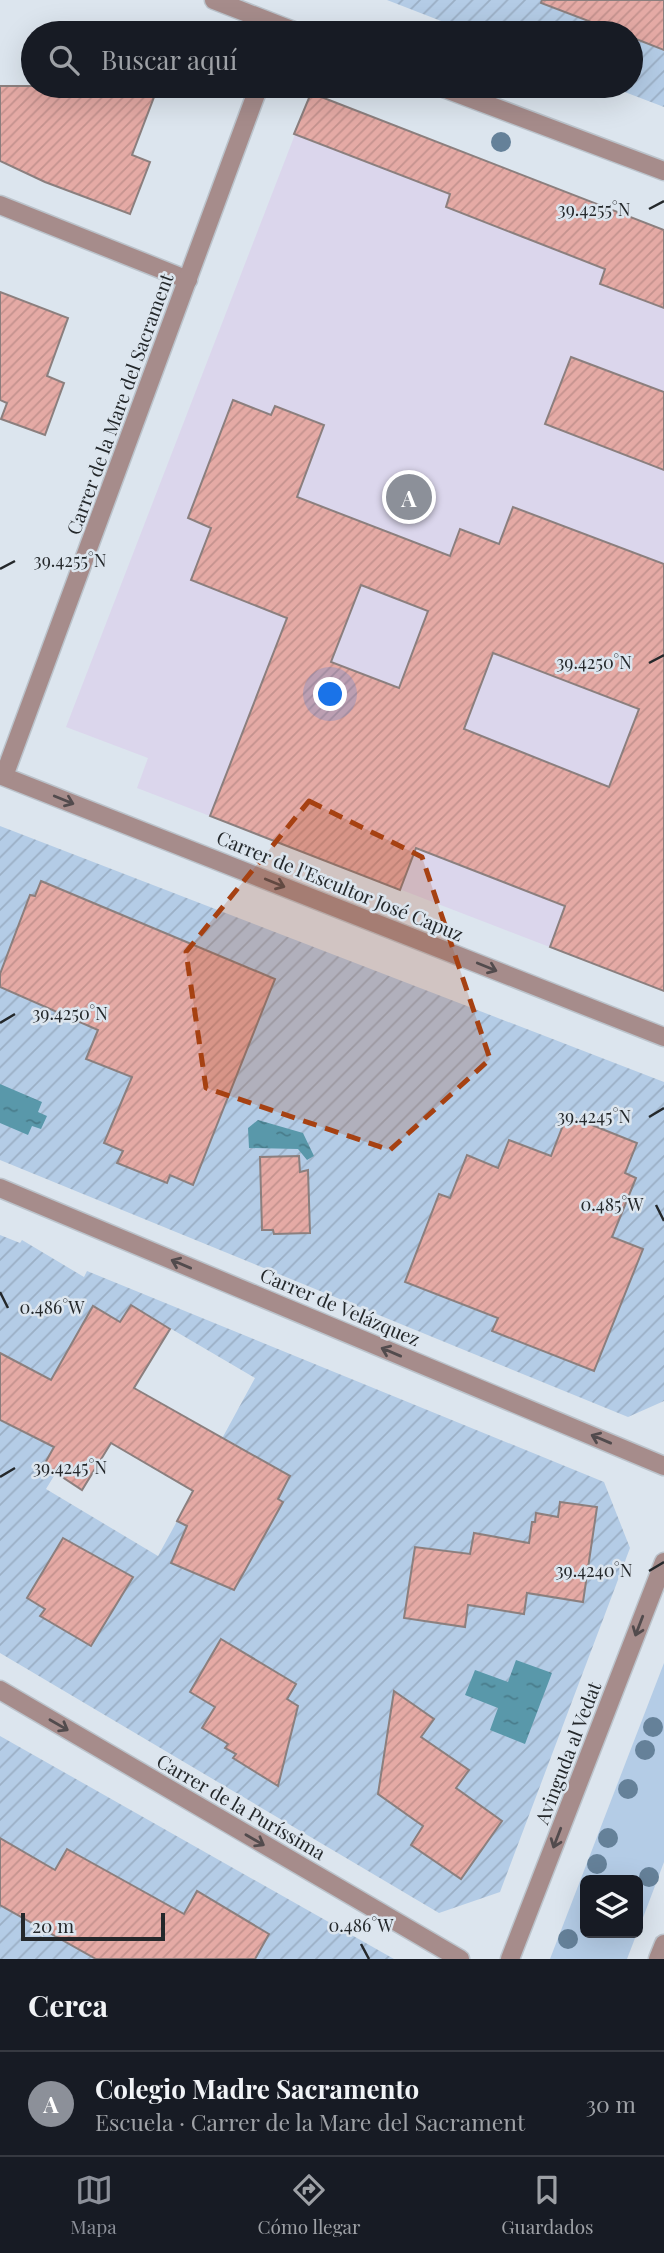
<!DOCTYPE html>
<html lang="es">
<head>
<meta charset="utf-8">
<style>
	body { margin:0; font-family:"Playfair Display",serif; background:#242831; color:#f1f3f6 }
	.controls { position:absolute; right:21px; bottom:21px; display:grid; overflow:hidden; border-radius:10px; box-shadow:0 7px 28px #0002 }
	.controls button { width:63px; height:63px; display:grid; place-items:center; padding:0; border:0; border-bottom:2px solid #363941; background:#171b24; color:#f1f3f6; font:35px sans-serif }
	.scale { position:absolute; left:21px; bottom:18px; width:144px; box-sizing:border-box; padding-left:7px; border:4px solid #24282b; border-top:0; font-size:19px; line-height:24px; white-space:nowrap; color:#24282b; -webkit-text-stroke:5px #dce5ee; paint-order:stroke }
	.you { position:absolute; left:331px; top:695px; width:24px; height:24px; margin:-18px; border:5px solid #fff; border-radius:50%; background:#1a73e8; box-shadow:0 0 0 10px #1a73e833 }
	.badge { display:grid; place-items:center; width:46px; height:46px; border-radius:50%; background:#8c9099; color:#fff; font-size:23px; font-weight:700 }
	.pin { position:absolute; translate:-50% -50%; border:4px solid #fff; box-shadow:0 2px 7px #0006 }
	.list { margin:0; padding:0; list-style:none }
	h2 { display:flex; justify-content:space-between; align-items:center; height:91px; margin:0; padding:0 28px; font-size:30px }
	h2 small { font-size:23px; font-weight:400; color:#9ea1a6 }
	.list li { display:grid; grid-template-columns:46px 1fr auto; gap:21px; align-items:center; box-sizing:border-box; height:105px; padding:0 28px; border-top:2px solid #363941 }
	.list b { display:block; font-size:26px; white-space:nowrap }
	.list p { margin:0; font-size:23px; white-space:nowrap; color:#9ea1a6 }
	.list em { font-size:23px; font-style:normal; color:#9ea1a6 }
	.icon { flex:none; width:38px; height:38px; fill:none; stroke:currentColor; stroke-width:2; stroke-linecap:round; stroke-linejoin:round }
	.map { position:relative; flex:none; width:664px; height:1959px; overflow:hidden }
	.search { position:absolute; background:#171b24; box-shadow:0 7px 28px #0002; left:21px; right:21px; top:21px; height:77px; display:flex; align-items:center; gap:18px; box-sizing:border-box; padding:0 24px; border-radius:38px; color:#9ea1a6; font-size:26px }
	.sheet { height:196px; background:#171b24 }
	nav { display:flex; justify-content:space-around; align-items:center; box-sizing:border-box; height:98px; border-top:2px solid #363941; background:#171b24; font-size:19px; color:#9ea1a6 }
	nav a { display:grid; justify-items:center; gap:4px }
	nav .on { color:#8c9099 }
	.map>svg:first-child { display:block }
</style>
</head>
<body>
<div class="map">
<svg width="664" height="1959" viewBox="0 0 664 1959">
	<defs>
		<pattern id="garden-furrows" width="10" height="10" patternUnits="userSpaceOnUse" patternTransform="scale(1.75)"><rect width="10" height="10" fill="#b4cce6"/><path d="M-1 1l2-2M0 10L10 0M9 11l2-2" fill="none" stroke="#9bafc5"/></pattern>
		<pattern id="water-ripples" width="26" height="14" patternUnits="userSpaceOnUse" patternTransform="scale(1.75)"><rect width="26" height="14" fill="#5998aa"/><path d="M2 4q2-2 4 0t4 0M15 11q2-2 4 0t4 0" fill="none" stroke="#497c8b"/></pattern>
		<pattern id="building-hatch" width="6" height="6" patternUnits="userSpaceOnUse" patternTransform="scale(1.75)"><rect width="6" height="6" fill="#e5aaa5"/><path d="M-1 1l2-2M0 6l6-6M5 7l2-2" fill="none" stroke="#c4928e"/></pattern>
	</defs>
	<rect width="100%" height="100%" fill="#dce5ee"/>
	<path fill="#dbd6ec" d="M311,93L664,230V991L137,788L148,758L66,727Z"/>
	<path fill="#b4cce6" d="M664,1663V1862L638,1931V1880H585V1933H637L627,1959H550Z"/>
	<g fill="url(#garden-furrows)" fill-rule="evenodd">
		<path d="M387,0H664V107L609,86H631V33H472Z"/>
		<path d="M0,826L664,1082V1401L628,1417L0,1160Z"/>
		<path d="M0,1235L20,1243L22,1240L84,1277L87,1271L604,1482L630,1548L500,1892L439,1913L0,1653ZM151,1317L255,1378L158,1556L46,1489Z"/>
		<path d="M0,1736L394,1959H0Z"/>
	</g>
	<g fill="url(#water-ripples)">
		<path d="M0,1084L42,1102L38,1112L47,1116L41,1129L32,1126L28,1135L0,1123Z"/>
		<path d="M258,1120L303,1133L314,1156L307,1160L298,1149L249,1148L248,1128Z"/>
		<path d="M516,1660L552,1673L525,1744L490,1730L498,1708L465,1695L475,1670L508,1682Z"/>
	</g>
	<g fill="url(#building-hatch)" stroke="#8b7f7e" stroke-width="2" fill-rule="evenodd">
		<path d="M542,0H664V50L631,37V33H620L541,3Z"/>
		<path d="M0,86H124L154,97L132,155L150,162L130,214L45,182L0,161Z"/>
		<path d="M311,93L664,230V308L600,284L605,269L446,207L450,194L294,134Z"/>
		<path d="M0,292L68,318L47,376L64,383L45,435L1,419L7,403L0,400Z"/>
		<path d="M571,357L664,392V470L545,424Z"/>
		<path d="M233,400L271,415L275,406L324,425L297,497L450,556L460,529L499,544L513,507L664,564V991L550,947L565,906L416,848L400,890L210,816L287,618L191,580L211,528L188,518ZM361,585L428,611L399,688L331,662ZM493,653L639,709L609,787L464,729Z"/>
		<path d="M41,881L275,979L193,1185L170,1175L167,1183L117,1163L123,1151L104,1143L132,1077L86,1059L98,1030L0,987V974L30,895L35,896Z"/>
		<path d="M567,1115L637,1143L625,1173L636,1178L612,1237L643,1249L594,1371L492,1331L498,1318L405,1282L439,1194L450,1198L467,1155L498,1168L509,1140L551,1156Z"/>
		<path d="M299,1156L300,1172L308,1170L310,1233L274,1234L273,1230H262L260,1157Z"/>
		<path d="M131,1305L170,1329L134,1388L290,1476L278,1499L283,1502L234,1590L171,1563L187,1526L177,1521L193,1491L111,1443L82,1490L44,1465L54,1447L0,1420V1353L51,1380L93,1306L120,1322Z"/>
		<path d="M560,1502L597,1507L583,1602L527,1593L524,1614L468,1605L465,1627L404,1618L415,1547L470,1554L474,1533L529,1543L532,1522H535L536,1513L558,1517Z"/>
		<path d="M63,1538L133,1577L91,1646L40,1616L45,1609L27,1598Z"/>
		<path d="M221,1639L296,1684L287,1699L298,1706L278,1786L233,1758L236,1754L225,1748L228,1744L202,1728L215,1707L190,1692Z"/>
		<path d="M394,1691L434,1719L421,1737L469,1770L456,1788L502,1821L461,1879L411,1845L423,1826L378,1794Z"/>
		<path d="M0,1838L55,1870L67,1849L184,1914L197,1891L269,1934L255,1959H96L0,1905Z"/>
	</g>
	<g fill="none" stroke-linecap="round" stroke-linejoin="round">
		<defs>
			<g id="minor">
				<path d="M214,0L299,33"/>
				<path d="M438,86L664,171"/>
				<path d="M0,205L188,280"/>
				<path d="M0,775L664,1037"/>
				<path d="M4,776L259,86"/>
				<path d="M0,1188L664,1466"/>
				<path d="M0,1690L460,1959"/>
				<path d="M510,1959L664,1562"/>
				<path d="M658,1959L664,1944"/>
			</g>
		</defs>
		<use href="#minor" stroke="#bbc3cb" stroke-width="21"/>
		<use href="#minor" stroke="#a68c8b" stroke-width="18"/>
	</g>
	<g fill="#658199">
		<circle cx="501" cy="142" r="10"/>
		<circle cx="653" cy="1727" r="10"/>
		<circle cx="645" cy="1750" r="10"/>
		<circle cx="628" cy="1789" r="10"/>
		<circle cx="608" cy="1838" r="10"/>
		<circle cx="597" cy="1864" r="10"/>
		<circle cx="649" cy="1877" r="10"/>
		<circle cx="568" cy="1939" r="10"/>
	</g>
	<defs><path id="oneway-shaft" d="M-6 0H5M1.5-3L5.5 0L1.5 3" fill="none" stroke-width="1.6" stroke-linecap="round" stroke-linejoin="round" transform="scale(1.75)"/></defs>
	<g stroke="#524b4d">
		<use href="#oneway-shaft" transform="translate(64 800) rotate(22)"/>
		<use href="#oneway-shaft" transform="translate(275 883) rotate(22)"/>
		<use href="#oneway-shaft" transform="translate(487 967) rotate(22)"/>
		<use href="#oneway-shaft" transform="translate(181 1264) rotate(-157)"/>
		<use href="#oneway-shaft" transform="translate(391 1352) rotate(-157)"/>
		<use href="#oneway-shaft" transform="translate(601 1439) rotate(-157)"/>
		<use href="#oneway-shaft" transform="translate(639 1626) rotate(111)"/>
		<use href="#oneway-shaft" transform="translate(59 1725) rotate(30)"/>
		<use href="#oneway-shaft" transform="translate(557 1838) rotate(111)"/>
		<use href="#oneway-shaft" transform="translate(255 1840) rotate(30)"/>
	</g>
	<path fill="#a64112" fill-opacity="0.2" stroke="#a64112" stroke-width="5" stroke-dasharray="14 9" stroke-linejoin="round" d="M309,801L422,857L490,1059L390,1150L206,1088L186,952Z"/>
	<path fill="none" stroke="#24282b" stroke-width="2.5" d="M649,209L664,201M0,569L15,561M649,663L664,655M0,1023L15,1014M649,1117L664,1108M656,1205L664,1221M0,1292L8,1308M0,1477L15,1468M649,1571L664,1562M361,1944L369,1959"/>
	<g text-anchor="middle" stroke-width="5" stroke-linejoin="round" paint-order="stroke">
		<g font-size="19" fill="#24282b" stroke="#dce5ee">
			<text transform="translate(120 404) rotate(-70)" y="7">Carrer de la Mare del Sacrament</text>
			<text transform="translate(340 886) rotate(22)" y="7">Carrer de l'Escultor José Capuz</text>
			<text transform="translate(340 1307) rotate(23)" y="7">Carrer de Velázquez</text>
			<text transform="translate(568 1753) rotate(-69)" y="7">Avinguda al Vedat</text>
			<text transform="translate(241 1807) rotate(30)" y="7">Carrer de la Puríssima</text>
		</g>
	</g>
	<g font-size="18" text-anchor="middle" fill="#24282b" stroke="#dce5ee" stroke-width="5" stroke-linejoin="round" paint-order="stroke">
		<text x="594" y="216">39.4255°N</text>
		<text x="70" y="567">39.4255°N</text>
		<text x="594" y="669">39.4250°N</text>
		<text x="70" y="1020">39.4250°N</text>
		<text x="594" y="1123">39.4245°N</text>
		<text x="612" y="1211">0.485°W</text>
		<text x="52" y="1314">0.486°W</text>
		<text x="70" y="1474">39.4245°N</text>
		<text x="594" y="1577">39.4240°N</text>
		<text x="361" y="1932">0.486°W</text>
	</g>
</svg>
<div class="controls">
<button><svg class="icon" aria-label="layers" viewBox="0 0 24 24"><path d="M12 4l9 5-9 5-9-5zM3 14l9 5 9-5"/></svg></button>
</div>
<div class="scale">20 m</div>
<div class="you"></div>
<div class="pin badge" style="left:409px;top:497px">A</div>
<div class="search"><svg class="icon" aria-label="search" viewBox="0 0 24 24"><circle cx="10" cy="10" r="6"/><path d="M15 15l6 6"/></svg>Buscar aquí</div>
</div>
<section class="sheet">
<h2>Cerca<small></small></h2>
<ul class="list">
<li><span class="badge">A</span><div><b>Colegio Madre Sacramento</b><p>Escuela · Carrer de la Mare del Sacrament</p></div><em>30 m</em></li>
</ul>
</section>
<nav>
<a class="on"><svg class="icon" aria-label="map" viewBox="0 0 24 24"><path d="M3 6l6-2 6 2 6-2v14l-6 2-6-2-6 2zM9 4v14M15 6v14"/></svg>Mapa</a>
<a><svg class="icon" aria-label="directions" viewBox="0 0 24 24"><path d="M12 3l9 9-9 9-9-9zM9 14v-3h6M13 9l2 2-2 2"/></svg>Cómo llegar</a>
<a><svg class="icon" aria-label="saved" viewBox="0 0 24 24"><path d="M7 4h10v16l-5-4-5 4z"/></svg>Guardados</a>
</nav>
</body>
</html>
